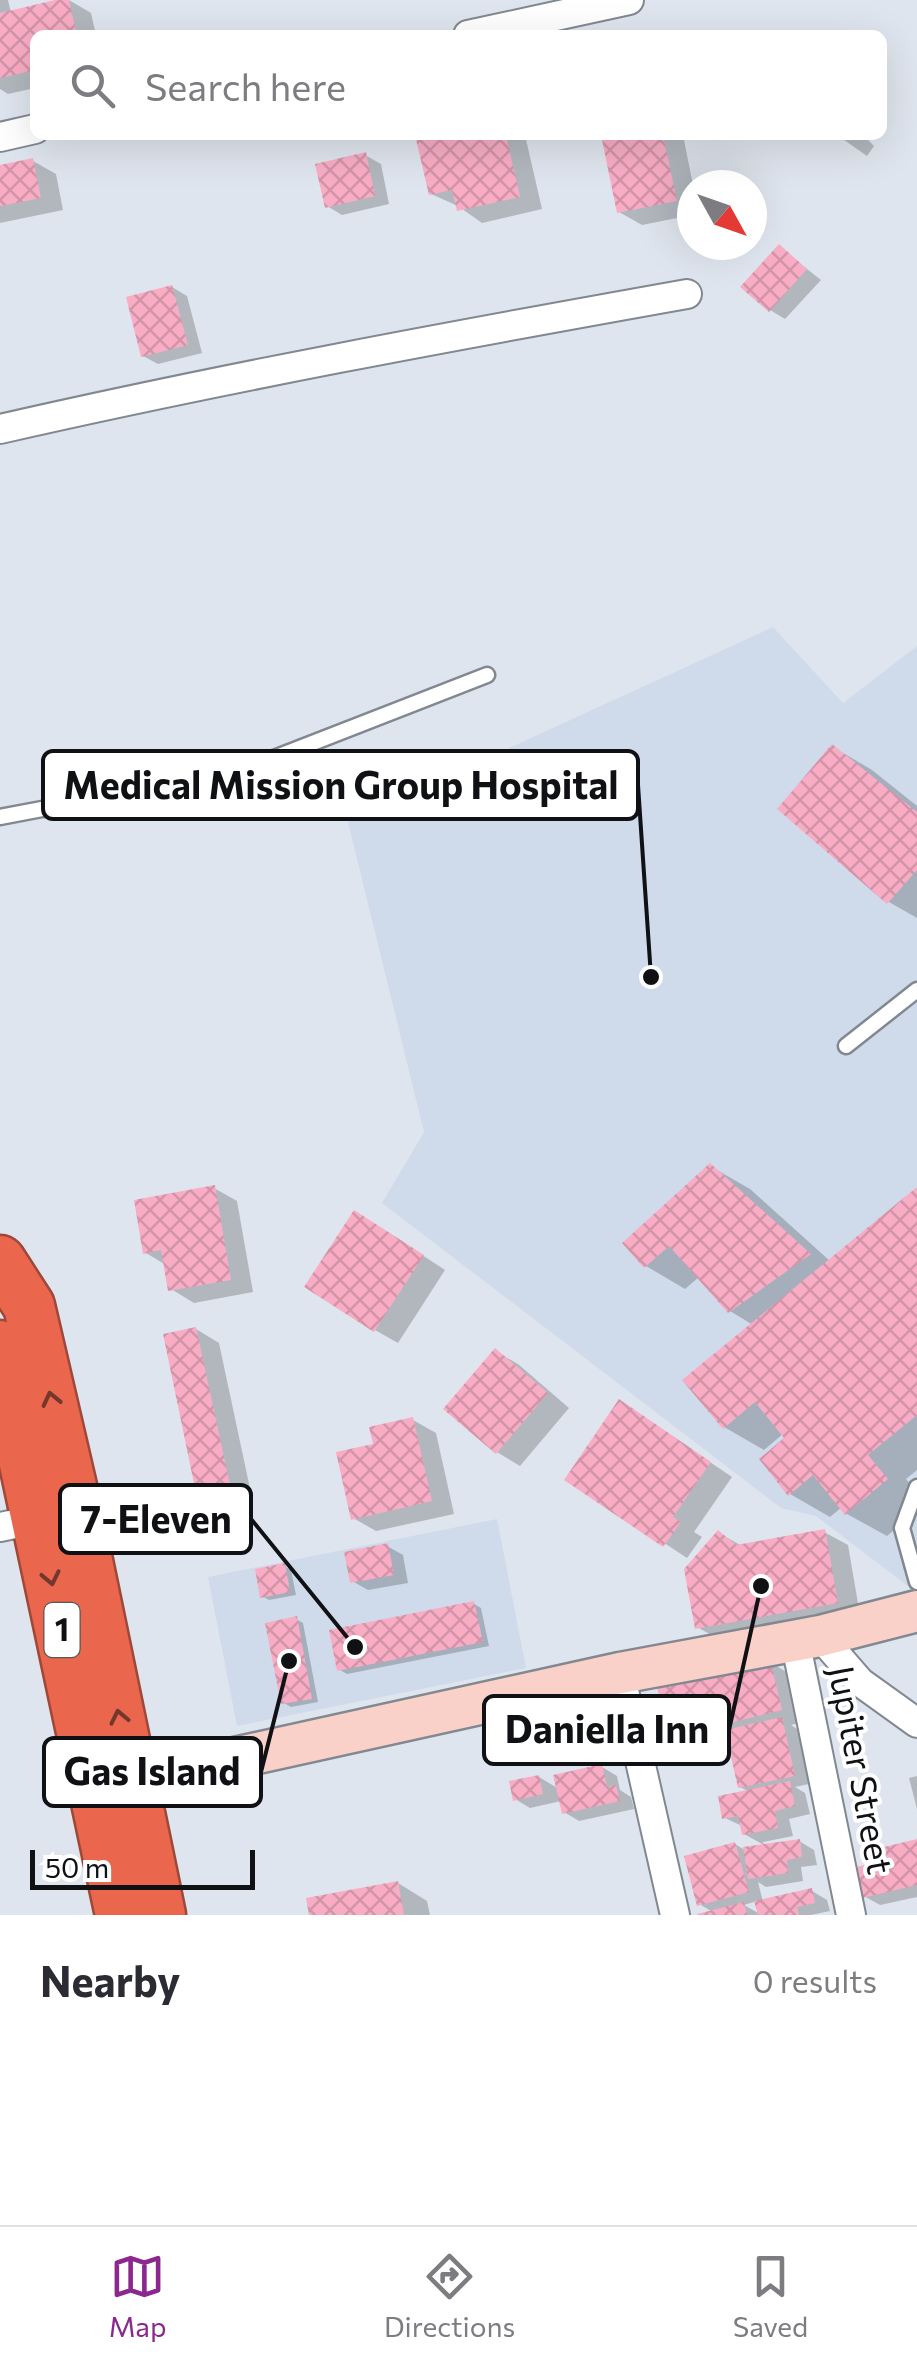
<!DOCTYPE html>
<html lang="en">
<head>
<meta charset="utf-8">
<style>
	body { margin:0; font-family:Commissioner,sans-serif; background:#f7f7f7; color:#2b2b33 }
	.compass { position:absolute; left:677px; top:170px; width:90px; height:90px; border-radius:50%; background:#fff; box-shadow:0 10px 40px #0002; rotate:130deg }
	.scale { position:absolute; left:30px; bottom:25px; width:225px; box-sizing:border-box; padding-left:10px; border:5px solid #0f1114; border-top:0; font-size:28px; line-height:35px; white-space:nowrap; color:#0f1114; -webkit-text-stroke:8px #fff; paint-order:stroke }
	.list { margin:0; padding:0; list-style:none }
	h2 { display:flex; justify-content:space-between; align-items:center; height:130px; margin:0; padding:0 40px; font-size:42px }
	h2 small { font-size:32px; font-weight:400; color:#7c7c81 }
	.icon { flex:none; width:55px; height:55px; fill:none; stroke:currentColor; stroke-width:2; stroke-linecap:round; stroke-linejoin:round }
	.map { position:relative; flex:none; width:917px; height:1915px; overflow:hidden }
	.search { position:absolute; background:#fff; box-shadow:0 10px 40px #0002; left:30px; right:30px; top:30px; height:110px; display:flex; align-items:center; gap:25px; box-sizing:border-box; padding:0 35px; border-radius:15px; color:#7c7c81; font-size:38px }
	.sheet { height:310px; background:#fff }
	nav { display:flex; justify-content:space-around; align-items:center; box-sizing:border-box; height:140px; border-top:2px solid #e1e1e2; background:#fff; font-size:28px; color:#7c7c81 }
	nav a { display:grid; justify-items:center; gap:5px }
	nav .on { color:#8b278f }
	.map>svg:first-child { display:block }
</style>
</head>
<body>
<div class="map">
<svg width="917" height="1915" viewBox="0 0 917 1915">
	<defs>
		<pattern id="building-cross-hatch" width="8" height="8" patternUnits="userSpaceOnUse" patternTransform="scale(2.5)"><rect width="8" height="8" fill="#f8adc5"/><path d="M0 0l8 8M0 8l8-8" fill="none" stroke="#d394a8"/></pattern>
	</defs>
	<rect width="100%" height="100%" fill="#dfe5ee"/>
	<g fill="#cfdbea">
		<path d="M773,627L843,703L917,646V1581L909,1587L816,1516L781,1508L382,1203L424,1132L348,822Z"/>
		<path d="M497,1519L526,1668L237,1726L208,1577Z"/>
	</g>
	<g fill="#0003" fill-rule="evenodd">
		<path d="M0,0H8L11,13L69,0L91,13L96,35H35V88L8,94L0,89Z"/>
		<path d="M418,135H525L542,209L482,223L458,206L431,194Z"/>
		<path d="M603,135H683L693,185L692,215L642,225L619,212Z"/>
		<path d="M837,135H863L874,146L867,156Z"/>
		<path d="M365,155L381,164L389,204L342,215L327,206Z"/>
		<path d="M33,161L56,174L63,210L0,223V168Z"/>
		<path d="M779,247L821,280L785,319L770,310Z"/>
		<path d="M172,287L187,296L202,353L158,364L143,356Z"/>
		<path d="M833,747L872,770L917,806V918L889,902Z"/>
		<path d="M710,1166L750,1189L830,1261L917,1190V1470L906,1479L917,1492V1511L887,1536L847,1514L842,1507L830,1517L790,1494L784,1433L764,1450L724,1427L753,1325L730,1311L699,1277L685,1289L646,1266Z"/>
		<path d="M214,1188L237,1201L253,1292L194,1303L171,1289L166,1265L146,1253Z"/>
		<path d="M378,1226L445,1270L398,1343L375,1330Z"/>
		<path d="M196,1329L219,1343L252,1498L222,1505L198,1491Z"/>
		<path d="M495,1351L518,1364L569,1408L520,1466L497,1452Z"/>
		<path d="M642,1416L732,1477L694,1532L702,1537L687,1558L567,1479Z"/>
		<path d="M413,1420L436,1433L454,1514L376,1531L353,1518L376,1446Z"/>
		<path d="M824,1532L848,1545L860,1615L720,1640L697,1627L719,1533L742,1546Z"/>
		<path d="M387,1546L403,1555L408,1583L368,1590L352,1581Z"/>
		<path d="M284,1566L291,1570L296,1595L269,1600L262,1596Z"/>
		<path d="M474,1604L481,1608L489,1646L347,1674L340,1670Z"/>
		<path d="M296,1619L303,1623L318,1702L291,1707L284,1703Z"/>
		<path d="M769,1662L792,1675L804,1722L791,1725L797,1729L809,1784L795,1787L805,1793L810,1814L789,1819L793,1836L763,1842L764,1845L744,1834L742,1826L725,1818L750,1792L740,1787L730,1740L681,1752L658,1739L668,1720Z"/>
		<path d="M602,1767L617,1776L620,1790L631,1797L634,1809L579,1821L564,1812L561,1801L530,1808L515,1799L539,1777L559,1789Z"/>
		<path d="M917,1776V1809L909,1778Z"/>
		<path d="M799,1841L814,1850L817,1865L801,1867L803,1881L766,1887L758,1882L763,1902L812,1891L827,1900L830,1911L811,1915H706L713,1912L699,1904L735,1844L743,1849ZM757,1901L760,1914L744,1905Z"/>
		<path d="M917,1842V1897L880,1905L864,1896L890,1862Z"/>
		<path d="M398,1883L427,1901L430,1915H311Z"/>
	</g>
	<g fill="url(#building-cross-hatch)">
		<path d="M55,0H69L77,35H35V70L0,78V13Z"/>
		<path d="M415,135H506L520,197L457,211L452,190L429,195Z"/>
		<path d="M601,135H663L677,201L617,213Z"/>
		<path d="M366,152L375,196L325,208L315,164Z"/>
		<path d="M33,158L41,198L0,206V165Z"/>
		<path d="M779,244L807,269L769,312L740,287Z"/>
		<path d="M172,285L188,345L141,357L126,297Z"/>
		<path d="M832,744L917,812V870L887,904L777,809Z"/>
		<path d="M710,1163L811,1254L728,1313L669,1246L644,1268L622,1243Z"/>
		<path d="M215,1185L231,1280L168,1291L161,1250L143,1254L134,1200Z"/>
		<path d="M917,1187V1415L868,1455L888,1479L845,1515L813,1475L788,1496L759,1459L784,1438L755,1402L723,1429L682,1380Z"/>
		<path d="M354,1210L424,1255L374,1332L304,1287Z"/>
		<path d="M196,1327L230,1485L196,1493L163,1334Z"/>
		<path d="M495,1348L548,1393L496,1454L443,1409Z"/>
		<path d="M619,1399L711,1462L673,1517L681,1522L663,1547L564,1480Z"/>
		<path d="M413,1417L432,1501L351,1520L336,1452L373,1444L369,1427Z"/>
		<path d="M825,1529L838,1603L695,1629L684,1569L718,1530L736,1545Z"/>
		<path d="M388,1543L394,1575L350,1583L344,1552Z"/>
		<path d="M285,1563L290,1592L260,1598L255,1569Z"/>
		<path d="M474,1601L483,1642L337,1671L329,1630Z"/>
		<path d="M297,1616L312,1699L281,1704L265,1623Z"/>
		<path d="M770,1659L782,1710L656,1741L651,1722L665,1719L657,1687Z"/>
		<path d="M782,1717L795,1776L738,1788L725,1730Z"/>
		<path d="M602,1764L607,1787L616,1785L620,1801L562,1814L553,1775Z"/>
		<path d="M539,1775L543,1794L513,1801L509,1781Z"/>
		<path d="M790,1781L795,1806L775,1811L778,1828L742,1835L738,1816L722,1819L718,1796Z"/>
		<path d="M800,1839L802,1857L787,1860L788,1873L748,1879L743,1847Z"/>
		<path d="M917,1839V1885L862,1898L856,1867L887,1860L884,1847Z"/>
		<path d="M735,1842L749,1892L697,1906L684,1856Z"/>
		<path d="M398,1881L404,1915H309L306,1898Z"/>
		<path d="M812,1888L815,1903L797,1907L799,1915H758L754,1901Z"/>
		<path d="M744,1902L747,1915H697V1914Z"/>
	</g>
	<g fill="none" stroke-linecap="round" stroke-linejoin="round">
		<defs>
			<g id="lane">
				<path d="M0,817L42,809L126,808L174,797L487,675"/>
				<path d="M846,1046L917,990"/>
				<path d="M917,1487L902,1528L917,1582"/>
			</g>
			<g id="street">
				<path d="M468,35L629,0"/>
				<path d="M0,137L35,129"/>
				<path d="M0,429C228,377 457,335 687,294"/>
				<path d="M0,1527L39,1519"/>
				<path d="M820,1636L860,1682L917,1723"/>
				<path d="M795,1640L851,1915"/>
				<path d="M620,1673L675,1915"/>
			</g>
			<path id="secondary" d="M103,1787L620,1673L820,1636L917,1611"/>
			<g id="highway">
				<path d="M0,1261L29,1306L76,1508L160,1915"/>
				<path d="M0,1346L121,1915"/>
			</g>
		</defs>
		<use href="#lane" stroke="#828890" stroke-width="19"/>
		<use href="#street" stroke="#828890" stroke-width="32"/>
		<use href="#secondary" stroke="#828890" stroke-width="45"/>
		<use href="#highway" stroke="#9d4838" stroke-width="55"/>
		<use href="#lane" stroke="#fff" stroke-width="14"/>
		<use href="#street" stroke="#fff" stroke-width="28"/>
		<use href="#secondary" stroke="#f9d1c9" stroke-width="40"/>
		<use href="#highway" stroke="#ea664c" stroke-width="50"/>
	</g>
	<defs><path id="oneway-chevron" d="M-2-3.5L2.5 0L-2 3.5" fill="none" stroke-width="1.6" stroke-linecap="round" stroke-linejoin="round" transform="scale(2.5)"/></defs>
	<g stroke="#72372d">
		<use href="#oneway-chevron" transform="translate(51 1399) rotate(-103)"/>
		<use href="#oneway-chevron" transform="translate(51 1578) rotate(78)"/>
		<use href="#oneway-chevron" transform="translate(119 1717) rotate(-102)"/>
	</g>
	<g text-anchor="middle" stroke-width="8" stroke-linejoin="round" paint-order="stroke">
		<rect fill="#fff" stroke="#57585a" stroke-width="2.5" x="44.5" y="1603" width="35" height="54" rx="8"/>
		<g font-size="32" font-weight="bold" fill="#0f1114">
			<text x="62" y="1641">1</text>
		</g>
		<g font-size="35" fill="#0f1114" stroke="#fff">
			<text transform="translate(860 1770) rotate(79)" y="12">Jupiter Street</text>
		</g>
	</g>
	<path fill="none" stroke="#0f1114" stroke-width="4" d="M651 977L638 785M355 1647L251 1519M761 1586L729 1730M289 1661L261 1772"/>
	<g fill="#0f1114" stroke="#fff" stroke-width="4">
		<circle cx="651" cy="977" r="10"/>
		<circle cx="355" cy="1647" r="10"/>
		<circle cx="761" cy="1586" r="10"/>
		<circle cx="289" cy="1661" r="10"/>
	</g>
	<g fill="#fff" stroke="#0f1114" stroke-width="4">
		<rect x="43" y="751" width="595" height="68" rx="10"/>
		<rect x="60" y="1485" width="191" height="68" rx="10"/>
		<rect x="484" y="1696" width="245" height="68" rx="10"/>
		<rect x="44" y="1738" width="217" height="68" rx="10"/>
	</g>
	<g font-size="38" text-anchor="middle" font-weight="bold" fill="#0f1114">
		<text x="341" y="799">Medical Mission Group Hospital</text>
		<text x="156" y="1533">7-Eleven</text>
		<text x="607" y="1743">Daniella Inn</text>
		<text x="152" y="1785">Gas Island</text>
	</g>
</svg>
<svg class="compass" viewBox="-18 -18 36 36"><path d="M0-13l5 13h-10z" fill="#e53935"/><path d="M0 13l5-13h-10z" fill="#7c7c81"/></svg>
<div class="scale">50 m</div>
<div class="search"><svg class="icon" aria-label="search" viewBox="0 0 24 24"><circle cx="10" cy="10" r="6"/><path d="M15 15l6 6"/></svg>Search here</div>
</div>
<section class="sheet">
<h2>Nearby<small>0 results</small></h2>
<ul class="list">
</ul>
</section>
<nav>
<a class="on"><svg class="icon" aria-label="map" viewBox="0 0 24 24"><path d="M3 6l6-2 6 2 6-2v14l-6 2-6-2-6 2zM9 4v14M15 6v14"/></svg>Map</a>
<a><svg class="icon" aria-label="directions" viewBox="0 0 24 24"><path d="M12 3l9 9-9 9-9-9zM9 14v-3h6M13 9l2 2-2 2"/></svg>Directions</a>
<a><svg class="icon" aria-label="saved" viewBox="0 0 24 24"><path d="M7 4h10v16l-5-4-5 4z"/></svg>Saved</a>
</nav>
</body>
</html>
